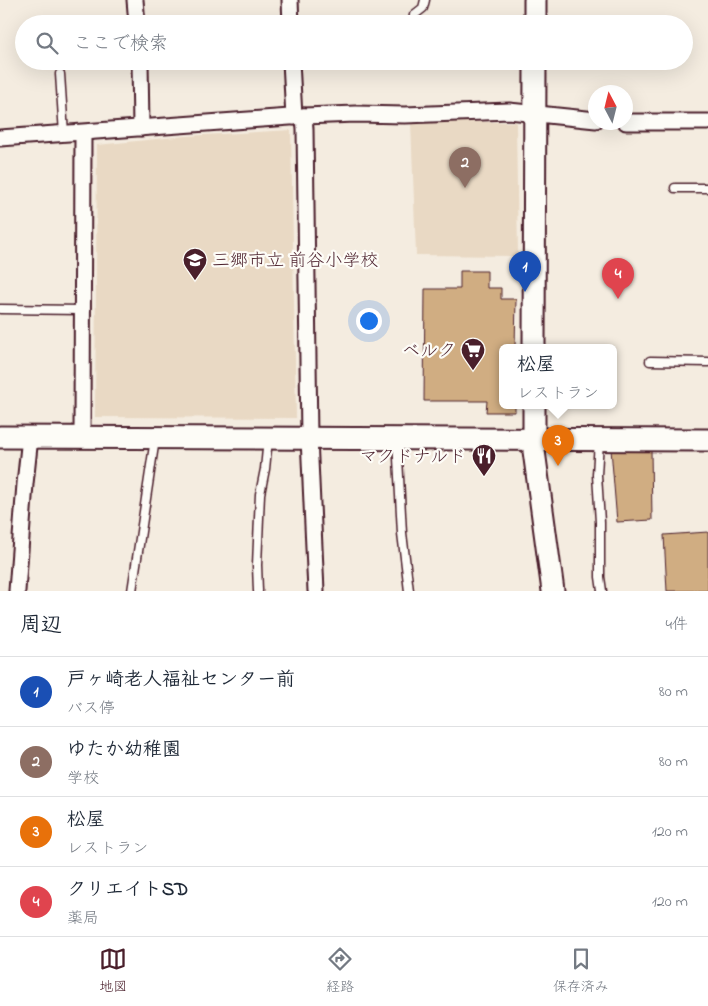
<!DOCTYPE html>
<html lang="ja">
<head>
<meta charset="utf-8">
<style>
	body { margin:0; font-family:"Indie Flower","Klee One",sans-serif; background:#f6f6f7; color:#1f2937 }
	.compass { position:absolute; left:588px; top:85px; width:45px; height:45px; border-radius:50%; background:#fff; box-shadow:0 5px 20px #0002; rotate:353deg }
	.you { position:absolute; left:368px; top:320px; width:18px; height:18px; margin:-12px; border:4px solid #fff; border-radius:50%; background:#1a73e8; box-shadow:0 0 0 8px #1a73e833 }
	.badge { display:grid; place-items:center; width:32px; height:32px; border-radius:50%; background:#4a1f2b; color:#fff; font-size:16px; font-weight:700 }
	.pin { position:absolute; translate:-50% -41px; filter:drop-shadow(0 1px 2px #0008) }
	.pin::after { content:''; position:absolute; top:26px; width:18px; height:15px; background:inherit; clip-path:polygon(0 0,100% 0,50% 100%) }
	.popup { position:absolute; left:499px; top:344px; width:118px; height:65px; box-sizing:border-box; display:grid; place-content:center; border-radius:8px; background:#fff; filter:drop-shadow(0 1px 4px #0005); font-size:16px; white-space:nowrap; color:#747a83 }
	.popup b { font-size:19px; color:#1f2937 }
	.popup::after { content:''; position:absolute; left:50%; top:100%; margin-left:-10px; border:10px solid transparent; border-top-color:#fff }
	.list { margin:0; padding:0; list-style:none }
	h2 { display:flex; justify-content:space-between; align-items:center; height:65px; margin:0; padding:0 20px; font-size:21px }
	h2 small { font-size:16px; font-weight:400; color:#747a83 }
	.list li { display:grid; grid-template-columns:32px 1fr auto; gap:15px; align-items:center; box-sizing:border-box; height:70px; padding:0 20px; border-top:1px solid #e0e1e3 }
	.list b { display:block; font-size:19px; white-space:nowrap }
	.list p { margin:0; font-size:16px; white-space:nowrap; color:#747a83 }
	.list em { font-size:16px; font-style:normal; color:#747a83 }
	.icon { flex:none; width:28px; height:28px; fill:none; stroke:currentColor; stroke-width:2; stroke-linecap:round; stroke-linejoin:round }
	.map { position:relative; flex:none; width:708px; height:591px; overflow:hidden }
	.search { position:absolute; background:#fff; box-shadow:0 5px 20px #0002; left:15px; right:15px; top:15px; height:55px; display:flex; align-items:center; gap:12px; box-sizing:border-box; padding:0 18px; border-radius:28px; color:#747a83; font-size:19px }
	.sheet { height:345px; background:#fff }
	nav { display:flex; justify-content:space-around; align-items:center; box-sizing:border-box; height:70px; border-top:1px solid #e0e1e3; background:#fff; font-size:14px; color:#747a83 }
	nav a { display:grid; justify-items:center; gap:2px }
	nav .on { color:#4a1f2b }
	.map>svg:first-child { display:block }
</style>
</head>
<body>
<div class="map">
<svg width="708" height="591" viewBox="0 0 708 591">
	<rect width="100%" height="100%" fill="#f4ece0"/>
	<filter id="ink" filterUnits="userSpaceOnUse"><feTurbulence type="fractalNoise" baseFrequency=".02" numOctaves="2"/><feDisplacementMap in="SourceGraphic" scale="10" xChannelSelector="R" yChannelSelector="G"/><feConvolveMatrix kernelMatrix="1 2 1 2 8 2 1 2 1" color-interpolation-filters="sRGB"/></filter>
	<g filter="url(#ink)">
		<g fill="#e9d9c4">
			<path d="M411,122H516L518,256L416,255Z"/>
			<path d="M291,130L296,418L95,417L97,145L186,136Z"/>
		</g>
		<g fill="#d0ad82" stroke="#4a1f2b">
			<path d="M460,271H487V288H501V299H516L515,347H503V405H515V412H486L487,401H424L425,289H460Z"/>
			<path d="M611,449L651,450L652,520L617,522Z"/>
			<path d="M708,532V591H667L664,535Z"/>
		</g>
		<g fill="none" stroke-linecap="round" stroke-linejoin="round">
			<defs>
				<g id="lane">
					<path d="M413,24L414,15L423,8L425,0"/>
					<path d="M60,74L64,134"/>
					<path d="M675,188H708"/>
					<path d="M0,309L82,310"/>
					<path d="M650,361L708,362"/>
					<path d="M397,439L402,533L409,591"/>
					<path d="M599,440L597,475L600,522V577L602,591"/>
					<path d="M132,591L155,439"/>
					<path d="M258,591L257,565L260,494L265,469L268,439"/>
				</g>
				<g id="street">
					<path d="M135,0L137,24"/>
					<path d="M290,0L291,24"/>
					<path d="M140,61L141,128"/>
					<path d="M291,61L294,117"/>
					<path d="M304,116L305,129L309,438L316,591"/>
					<path d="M626,122H708"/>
					<path d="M0,138L304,116L356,114L405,115L509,111L596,120"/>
					<path d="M82,437L83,133"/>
					<path d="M17,591L25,484L30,437"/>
				</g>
				<g id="secondary">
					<path d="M535,24V0"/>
					<path d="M534,347L535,61"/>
					<path d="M534,405V451L553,591"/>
					<path d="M0,437L708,440"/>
				</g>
			</defs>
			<use href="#lane" stroke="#4a1f2b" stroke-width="11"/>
			<use href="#street" stroke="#4a1f2b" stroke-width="19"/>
			<use href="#secondary" stroke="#4a1f2b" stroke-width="25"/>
			<use href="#lane" stroke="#fdfcf7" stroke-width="8"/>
			<use href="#street" stroke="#fdfcf7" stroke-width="15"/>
			<use href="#secondary" stroke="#fdfcf7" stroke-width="21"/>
		</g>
	</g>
	<defs>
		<symbol id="school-pin" viewBox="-11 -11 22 30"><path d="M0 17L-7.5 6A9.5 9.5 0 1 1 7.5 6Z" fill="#4a1f2b" stroke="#fdfcf7"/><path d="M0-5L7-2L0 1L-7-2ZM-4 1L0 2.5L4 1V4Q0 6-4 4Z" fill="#fff"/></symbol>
		<symbol id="supermarket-pin" viewBox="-11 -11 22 30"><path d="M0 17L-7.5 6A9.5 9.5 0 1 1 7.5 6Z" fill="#4a1f2b" stroke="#fdfcf7"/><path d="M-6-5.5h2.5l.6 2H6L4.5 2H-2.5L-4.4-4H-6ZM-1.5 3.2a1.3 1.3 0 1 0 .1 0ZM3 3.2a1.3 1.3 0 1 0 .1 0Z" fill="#fff"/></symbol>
		<symbol id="restaurant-pin" viewBox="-11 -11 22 30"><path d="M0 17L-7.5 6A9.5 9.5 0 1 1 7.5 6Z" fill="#4a1f2b" stroke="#fdfcf7"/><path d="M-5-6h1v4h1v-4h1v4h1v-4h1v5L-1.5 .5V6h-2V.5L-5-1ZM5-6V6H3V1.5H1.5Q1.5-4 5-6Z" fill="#fff"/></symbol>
	</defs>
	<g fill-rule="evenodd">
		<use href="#school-pin" x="181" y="246" width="28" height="38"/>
		<use href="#supermarket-pin" x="459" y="336" width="28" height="38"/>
		<use href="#restaurant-pin" x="470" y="442" width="28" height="38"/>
	</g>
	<g text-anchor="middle" stroke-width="4.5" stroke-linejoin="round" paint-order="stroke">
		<g font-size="18" fill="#4a1f2b" stroke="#fdfcf7" text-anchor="end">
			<text x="212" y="266" text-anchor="start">三郷市立 前谷小学校</text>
			<text x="456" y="356">ベルク</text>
			<text x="466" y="462">マクドナルド</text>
		</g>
	</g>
</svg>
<svg class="compass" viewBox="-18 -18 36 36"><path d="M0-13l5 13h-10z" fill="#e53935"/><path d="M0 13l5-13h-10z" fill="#747a83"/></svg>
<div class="you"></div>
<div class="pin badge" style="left:525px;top:292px;background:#1a4fb4">1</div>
<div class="pin badge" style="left:465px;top:188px;background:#8d6e63">2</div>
<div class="pin badge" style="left:558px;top:466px;background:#e8710a">3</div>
<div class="popup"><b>松屋</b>レストラン</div>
<div class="pin badge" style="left:618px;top:299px;background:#e0444e">4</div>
<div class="search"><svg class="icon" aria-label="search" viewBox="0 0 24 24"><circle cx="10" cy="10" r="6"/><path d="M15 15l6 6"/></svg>ここで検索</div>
</div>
<section class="sheet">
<h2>周辺<small>4件</small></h2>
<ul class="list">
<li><span class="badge" style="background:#1a4fb4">1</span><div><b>戸ヶ崎老人福祉センター前</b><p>バス停</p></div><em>80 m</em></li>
<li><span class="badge" style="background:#8d6e63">2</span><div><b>ゆたか幼稚園</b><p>学校</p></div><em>80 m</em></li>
<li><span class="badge" style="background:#e8710a">3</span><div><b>松屋</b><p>レストラン</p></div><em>120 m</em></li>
<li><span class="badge" style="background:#e0444e">4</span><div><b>クリエイトSD</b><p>薬局</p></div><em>120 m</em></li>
</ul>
</section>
<nav>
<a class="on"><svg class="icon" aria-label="map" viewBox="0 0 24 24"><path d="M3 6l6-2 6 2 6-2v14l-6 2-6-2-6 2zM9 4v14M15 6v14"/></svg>地図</a>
<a><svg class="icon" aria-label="directions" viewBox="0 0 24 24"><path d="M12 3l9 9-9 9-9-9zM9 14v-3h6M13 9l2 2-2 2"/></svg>経路</a>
<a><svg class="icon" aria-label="saved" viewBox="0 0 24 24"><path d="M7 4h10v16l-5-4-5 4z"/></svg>保存済み</a>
</nav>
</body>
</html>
